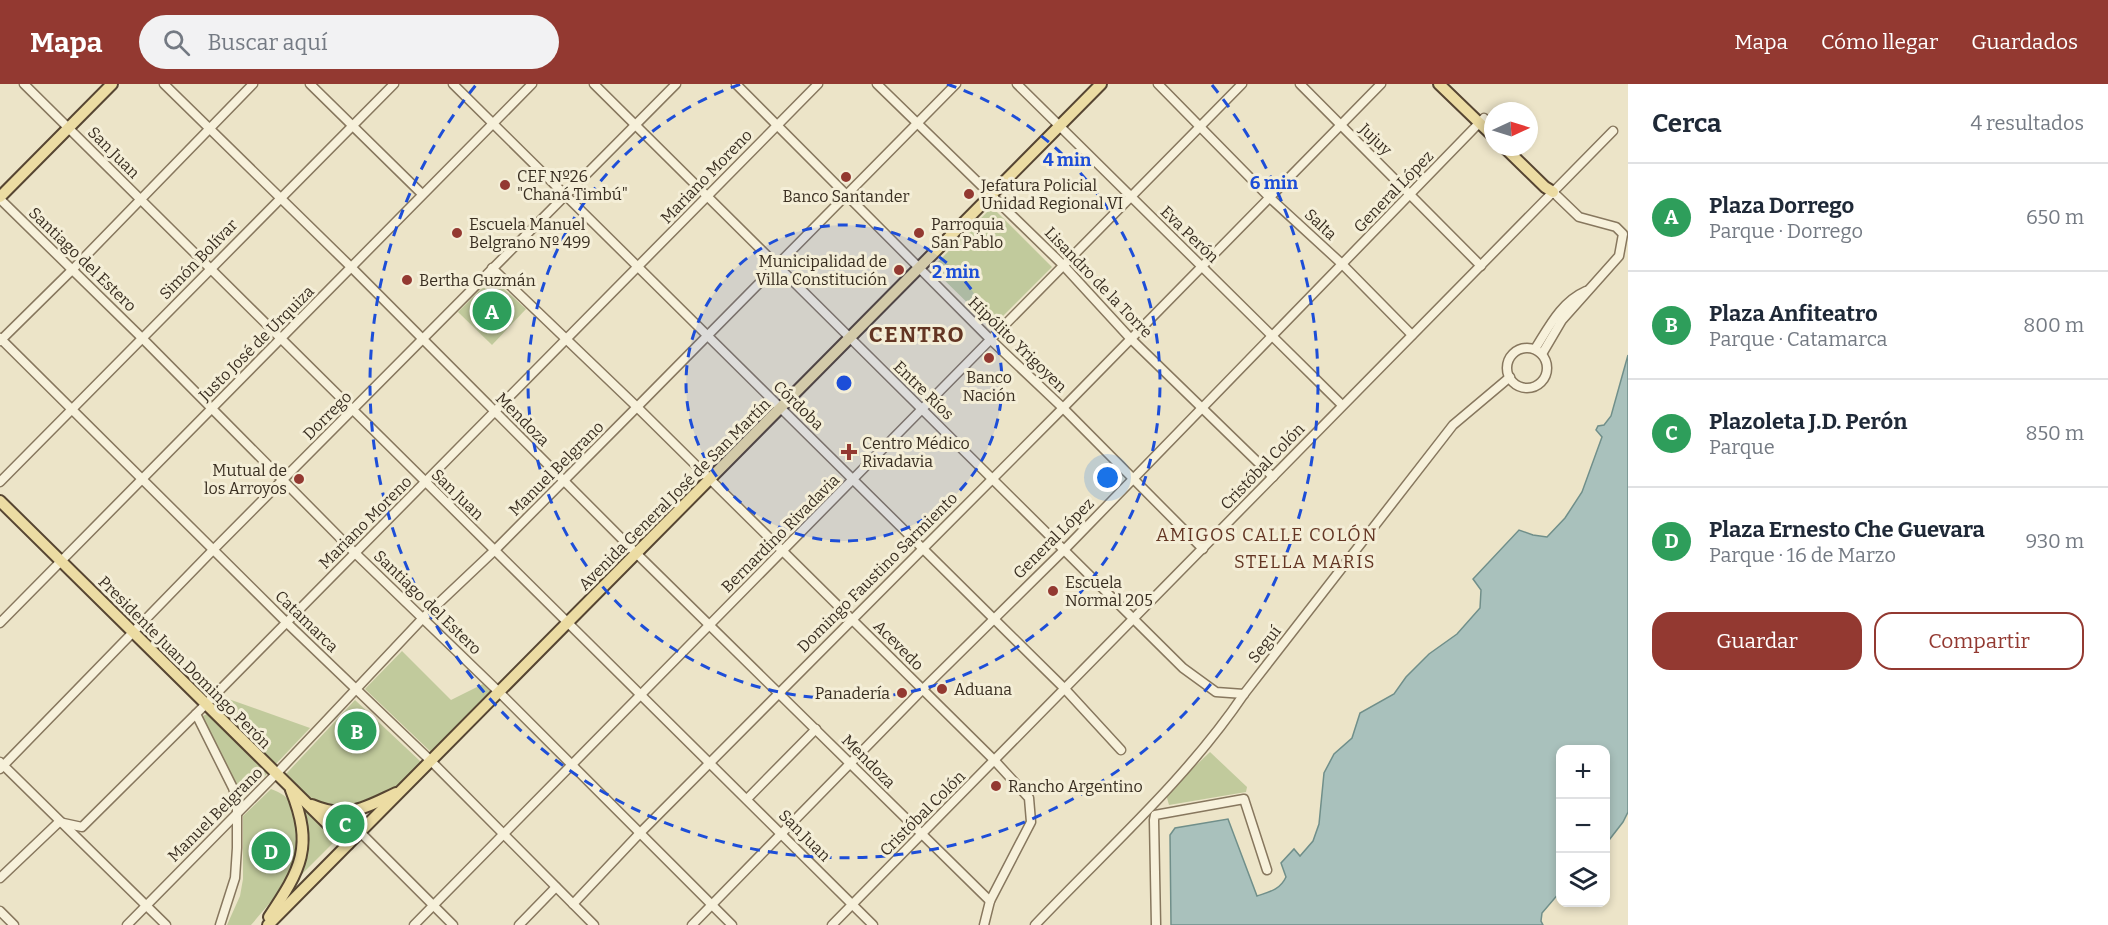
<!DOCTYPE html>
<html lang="es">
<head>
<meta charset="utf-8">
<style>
	body { margin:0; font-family:Bitter,serif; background:#f2f2f3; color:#1f2937 }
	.controls { position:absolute; right:18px; bottom:18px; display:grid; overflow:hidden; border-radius:12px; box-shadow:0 3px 9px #0003 }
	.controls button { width:54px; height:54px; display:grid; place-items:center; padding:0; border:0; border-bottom:2px solid #e0e1e3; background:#fff; color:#1f2937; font:30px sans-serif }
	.compass { position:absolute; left:1484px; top:18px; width:54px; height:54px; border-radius:50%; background:#fff; box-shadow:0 3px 9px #0003; rotate:86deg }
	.you { position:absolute; left:1108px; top:394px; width:21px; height:21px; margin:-15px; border:4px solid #fff; border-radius:50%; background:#1a73e8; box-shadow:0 0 0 9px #1a73e833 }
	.badge { display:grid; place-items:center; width:39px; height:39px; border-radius:50%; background:#933931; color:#fff; font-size:20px; font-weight:700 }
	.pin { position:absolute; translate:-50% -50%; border:3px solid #fff; box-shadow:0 2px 6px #0006 }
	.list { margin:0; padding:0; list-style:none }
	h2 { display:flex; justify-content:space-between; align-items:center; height:78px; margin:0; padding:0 24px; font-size:26px }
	h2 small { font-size:20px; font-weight:400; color:#747a83 }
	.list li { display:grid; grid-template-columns:39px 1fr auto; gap:18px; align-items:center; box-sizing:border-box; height:108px; padding:0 24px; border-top:2px solid #e0e1e3 }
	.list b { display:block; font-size:22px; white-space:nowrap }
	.list p { margin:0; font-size:20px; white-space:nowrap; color:#747a83 }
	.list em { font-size:20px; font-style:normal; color:#747a83 }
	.actions { display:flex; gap:12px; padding:18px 24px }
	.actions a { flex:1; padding:14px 0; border:2px solid #933931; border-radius:18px; text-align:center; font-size:21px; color:#933931 }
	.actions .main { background:#933931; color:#fff }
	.icon { flex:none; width:33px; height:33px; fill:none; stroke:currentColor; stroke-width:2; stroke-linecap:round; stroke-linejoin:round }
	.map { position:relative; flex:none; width:1628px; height:841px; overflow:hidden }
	header { display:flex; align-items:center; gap:36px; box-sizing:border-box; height:84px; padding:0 30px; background:#933931; color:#fff }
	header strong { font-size:28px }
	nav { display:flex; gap:33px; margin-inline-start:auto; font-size:21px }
	.search { width:420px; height:54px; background:#f2f2f3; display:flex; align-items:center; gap:15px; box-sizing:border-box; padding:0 21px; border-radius:33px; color:#747a83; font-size:22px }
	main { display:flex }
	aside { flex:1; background:#fff }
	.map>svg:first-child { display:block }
</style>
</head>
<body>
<header>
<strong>Mapa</strong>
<div class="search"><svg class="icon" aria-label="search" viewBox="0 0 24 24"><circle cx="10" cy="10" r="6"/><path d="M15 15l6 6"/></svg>Buscar aquí</div>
<nav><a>Mapa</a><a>Cómo llegar</a><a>Guardados</a></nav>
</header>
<main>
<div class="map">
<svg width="1628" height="841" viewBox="0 0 1628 841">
	<rect width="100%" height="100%" fill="#ece4c8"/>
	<g fill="#c1ca9c">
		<path d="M992,123L1052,183L992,243L932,184Z"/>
		<path d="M492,194L526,225L492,261L458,228Z"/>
		<path d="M402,567L451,616L483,600L492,609L431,668L365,605Z"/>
		<path d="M220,612L310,644L275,681L217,619Z"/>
		<path d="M355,616L421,678L390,711L329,728L306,712L286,690Z"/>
		<path d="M207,630L267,690L241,715L200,633Z"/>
		<path d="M1210,668L1247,703L1246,708L1169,721L1166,710Z"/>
		<path d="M271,705C289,712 290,716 295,735C308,780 278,809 251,841H227L240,812L243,795V732Z"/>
		<path d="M300,722L335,757L296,796Z"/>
	</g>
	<path fill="#a9c1bc" stroke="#708f8a" stroke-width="1.5" d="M1628,271V728L1623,738L1606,760V666H1560V808L1542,829L1541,837L1543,841H1171L1170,751L1175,744L1228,735L1257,812C1269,808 1280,806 1286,793L1281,779L1294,765L1300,772L1313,757L1319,740L1324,689L1334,670L1352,654L1360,629L1394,610L1406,593L1429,570L1457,550L1480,524L1481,506L1473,495L1519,446L1533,451L1547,453L1565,434L1582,408L1602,353L1596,346L1598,342L1604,341L1611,332Z"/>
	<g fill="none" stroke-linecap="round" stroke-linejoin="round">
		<defs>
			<g id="minor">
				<path d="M24,0L873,841"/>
				<path d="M164,0L352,184L636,469L990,817"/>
				<path d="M310,0L422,110"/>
				<path d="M453,0L994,535L1064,604L1121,666"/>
				<path d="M594,0L1183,584L1216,608L1244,610"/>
				<path d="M736,0L990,255L1063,324L1203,465"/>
				<path d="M877,0L1063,181L1130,254L1273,393"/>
				<path d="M1017,0L1342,321"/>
				<path d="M1158,0L1269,113L1342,180L1412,251"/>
				<path d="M1300,0L1481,182"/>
				<path d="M0,115L142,254L355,469L500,609L732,841"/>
				<path d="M492,184L637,323L995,677L1029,714L1031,738L990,817L984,841"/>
				<path d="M0,254L286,538L431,677L594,841"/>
				<path d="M0,257L72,186L253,0"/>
				<circle cx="1527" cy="284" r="20"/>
				<path d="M1535,265C1549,243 1561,218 1586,207"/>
				<path d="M1542,270L1562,236L1619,172L1623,150L1616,143L1579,133L1553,108"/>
				<path d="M0,398L394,0"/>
				<path d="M0,539L532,0"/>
				<path d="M196,630L233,704L237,717V764L235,794L220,841"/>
				<path d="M0,678L166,841"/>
				<path d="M0,685L213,466L676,0"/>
				<path d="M747,715L816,645"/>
				<path d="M361,749L453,841"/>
				<path d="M0,794L59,738L82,743L206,620L818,0"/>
				<path d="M573,820L639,750L1063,324L1381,0"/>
				<path d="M0,827L14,841"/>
				<path d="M127,841L276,690L423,534L495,466L637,323L956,0"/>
				<path d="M414,841L1242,0"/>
				<path d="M519,841L556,803"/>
				<path d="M692,841L922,606L1065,465L1484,34"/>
				<path d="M832,841L1613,47"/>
				<path d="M1035,841C1106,766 1186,696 1244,610L1453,341L1510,293"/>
				<path d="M1156,841L1154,736L1155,731L1244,715L1267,786"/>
			</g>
			<g id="major">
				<path d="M1439,0L1493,52"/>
				<path d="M1504,63L1545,103L1553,108"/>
				<path d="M0,113L112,0"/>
				<path d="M0,417L348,760"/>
				<path d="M312,721C347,736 364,724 396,709"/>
				<path d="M269,833C301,785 314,763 291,706"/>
				<path d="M268,841L1101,0"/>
			</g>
		</defs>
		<use href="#minor" stroke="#87775e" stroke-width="11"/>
		<use href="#major" stroke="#564532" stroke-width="14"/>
		<use href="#minor" stroke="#f7f1db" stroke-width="8"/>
		<use href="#major" stroke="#ecdca3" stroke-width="10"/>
	</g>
	<circle cx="844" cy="299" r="158" fill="#1d4ed8" fill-opacity=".12"/>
	<g fill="none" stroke="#1d4ed8" stroke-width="3" stroke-dasharray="10 8">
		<circle cx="844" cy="299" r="158"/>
		<path d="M947 0A316 316 0 1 1 741 0"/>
		<path d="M1212 1A474 474 0 1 1 476 1"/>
	</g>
	<g fill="#933931" stroke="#f4eed7" stroke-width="2">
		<circle cx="846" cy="93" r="6"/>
		<circle cx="505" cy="101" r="6"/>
		<circle cx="969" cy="110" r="6"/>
		<circle cx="457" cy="149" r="6"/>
		<circle cx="919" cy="149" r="6"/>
		<circle cx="899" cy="186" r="6"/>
		<circle cx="407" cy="196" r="6"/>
		<circle cx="989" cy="274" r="6"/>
		<path d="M846 359h6v6h6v6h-6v6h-6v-6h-6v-6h6z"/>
		<circle cx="299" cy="395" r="6"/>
		<circle cx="1053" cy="507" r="6"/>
		<circle cx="942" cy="605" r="6"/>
		<circle cx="902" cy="609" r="6"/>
		<circle cx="996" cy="702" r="6"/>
	</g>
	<g text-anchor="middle" stroke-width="6" stroke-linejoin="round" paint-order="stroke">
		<g font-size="16" fill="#392e21" stroke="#f4eed7">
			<text transform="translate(1376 55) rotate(44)" y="6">Jujuy</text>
			<text transform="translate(114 68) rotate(45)" y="6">San Juan</text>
			<text transform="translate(706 92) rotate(-46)" y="6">Mariano Moreno</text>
			<text transform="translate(1393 107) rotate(-46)" y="6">General López</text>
			<text transform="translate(1321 140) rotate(43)" y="6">Salta</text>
			<text transform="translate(1190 150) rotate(44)" y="6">Eva Perón</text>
			<text transform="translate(83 175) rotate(44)" y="6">Santiago del Estero</text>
			<text transform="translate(198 175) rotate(-46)" y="6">Simón Bolívar</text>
			<text transform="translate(1099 198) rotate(46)" y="6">Lisandro de la Torre</text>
			<text transform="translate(256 259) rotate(-45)" y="6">Justo José de Urquiza</text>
			<text transform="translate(1018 260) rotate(44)" y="6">Hipólito Yrigoyen</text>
			<text transform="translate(924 306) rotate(44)" y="6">Entre Ríos</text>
			<text transform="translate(799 321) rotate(44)" y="6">Córdoba</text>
			<text transform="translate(327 331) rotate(-45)" y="6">Dorrego</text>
			<text transform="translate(523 335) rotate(45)" y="6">Mendoza</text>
			<text transform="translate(1262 382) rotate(-46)" y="6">Cristóbal Colón</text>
			<text transform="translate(556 384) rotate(-45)" y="6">Manuel Belgrano</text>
			<text transform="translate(458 410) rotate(44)" y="6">San Juan</text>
			<text transform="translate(674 410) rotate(-45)" y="6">Avenida General José de San Martín</text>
			<text transform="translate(365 438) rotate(-45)" y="6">Mariano Moreno</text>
			<text transform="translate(780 449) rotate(-45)" y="6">Bernardino Rivadavia</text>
			<text transform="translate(1053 454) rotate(-45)" y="6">General López</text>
			<text transform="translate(877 488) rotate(-45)" y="6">Domingo Faustino Sarmiento</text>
			<text transform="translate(428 518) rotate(44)" y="6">Santiago del Estero</text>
			<text transform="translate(307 537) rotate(44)" y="6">Catamarca</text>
			<text transform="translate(1264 560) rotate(-52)" y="6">Seguí</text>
			<text transform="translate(899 561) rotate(45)" y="6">Acevedo</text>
			<text transform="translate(185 578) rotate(45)" y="6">Presidente Juan Domingo Perón</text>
			<text transform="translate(869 677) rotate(45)" y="6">Mendoza</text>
			<text transform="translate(922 729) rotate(-45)" y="6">Cristóbal Colón</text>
			<text transform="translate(215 730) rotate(-45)" y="6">Manuel Belgrano</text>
			<text transform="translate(805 751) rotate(45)" y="6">San Juan</text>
		</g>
		<g font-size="16" fill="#392e21" stroke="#f4eed7" text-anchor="start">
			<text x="517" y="98">CEF Nº26<tspan x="517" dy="18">"Chaná Timbú"</tspan></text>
			<text x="981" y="107">Jefatura Policial<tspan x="981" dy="18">Unidad Regional VI</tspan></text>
			<text x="846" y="118" text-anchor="middle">Banco Santander</text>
			<text x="469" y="146">Escuela Manuel<tspan x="469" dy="18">Belgrano Nº 499</tspan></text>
			<text x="931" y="146">Parroquia<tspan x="931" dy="18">San Pablo</tspan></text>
			<text x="887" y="183" text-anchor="end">Municipalidad de<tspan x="887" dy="18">Villa Constitución</tspan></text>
			<text x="419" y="202">Bertha Guzmán</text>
			<text x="989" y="299" text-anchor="middle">Banco<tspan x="989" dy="18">Nación</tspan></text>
			<text x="862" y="365">Centro Médico<tspan x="862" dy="18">Rivadavia</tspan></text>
			<text x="287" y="392" text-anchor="end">Mutual de<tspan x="287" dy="18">los Arroyos</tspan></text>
			<text x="1065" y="504">Escuela<tspan x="1065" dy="18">Normal 205</tspan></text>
			<text x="954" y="611">Aduana</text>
			<text x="890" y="615" text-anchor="end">Panadería</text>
			<text x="1008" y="708">Rancho Argentino</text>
		</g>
		<g font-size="18" letter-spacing="1.5" fill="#633523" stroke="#f4eed7">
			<text x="1267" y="457">AMIGOS CALLE COLÓN</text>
			<text x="1305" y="484">STELLA MARIS</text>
		</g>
		<g font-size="22" font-weight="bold" letter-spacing="1.5" fill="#633523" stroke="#f4eed7">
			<text x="917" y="258">CENTRO</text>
		</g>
	</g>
	<circle cx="844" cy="299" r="9" fill="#1d4ed8" stroke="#f4eed7" stroke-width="3"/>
	<g font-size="18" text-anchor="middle" font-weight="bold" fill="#1d4ed8" stroke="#f4eed7" stroke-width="6" stroke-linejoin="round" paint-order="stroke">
		<text x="1067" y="82">4 min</text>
		<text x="1274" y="105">6 min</text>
		<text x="956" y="194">2 min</text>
	</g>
</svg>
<div class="controls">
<button>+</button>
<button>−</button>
<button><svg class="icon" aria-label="layers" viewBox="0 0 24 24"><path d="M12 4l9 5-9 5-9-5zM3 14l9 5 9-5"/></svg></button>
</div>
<svg class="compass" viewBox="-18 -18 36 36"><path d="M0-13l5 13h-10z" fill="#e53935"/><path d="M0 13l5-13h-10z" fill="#747a83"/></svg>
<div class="you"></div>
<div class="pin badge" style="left:492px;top:227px;background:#2e9e5b">A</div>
<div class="pin badge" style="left:357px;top:647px;background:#2e9e5b">B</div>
<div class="pin badge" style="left:345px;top:740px;background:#2e9e5b">C</div>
<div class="pin badge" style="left:271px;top:767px;background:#2e9e5b">D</div>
</div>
<aside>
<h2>Cerca<small>4 resultados</small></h2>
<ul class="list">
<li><span class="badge" style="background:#2e9e5b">A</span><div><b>Plaza Dorrego</b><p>Parque · Dorrego</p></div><em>650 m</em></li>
<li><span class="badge" style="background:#2e9e5b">B</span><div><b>Plaza Anfiteatro</b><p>Parque · Catamarca</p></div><em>800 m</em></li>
<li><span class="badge" style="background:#2e9e5b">C</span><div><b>Plazoleta J.D. Perón</b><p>Parque</p></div><em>850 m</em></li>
<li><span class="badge" style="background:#2e9e5b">D</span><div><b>Plaza Ernesto Che Guevara</b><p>Parque · 16 de Marzo</p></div><em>930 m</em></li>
</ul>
<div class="actions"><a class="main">Guardar</a><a>Compartir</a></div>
</aside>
</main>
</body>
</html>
